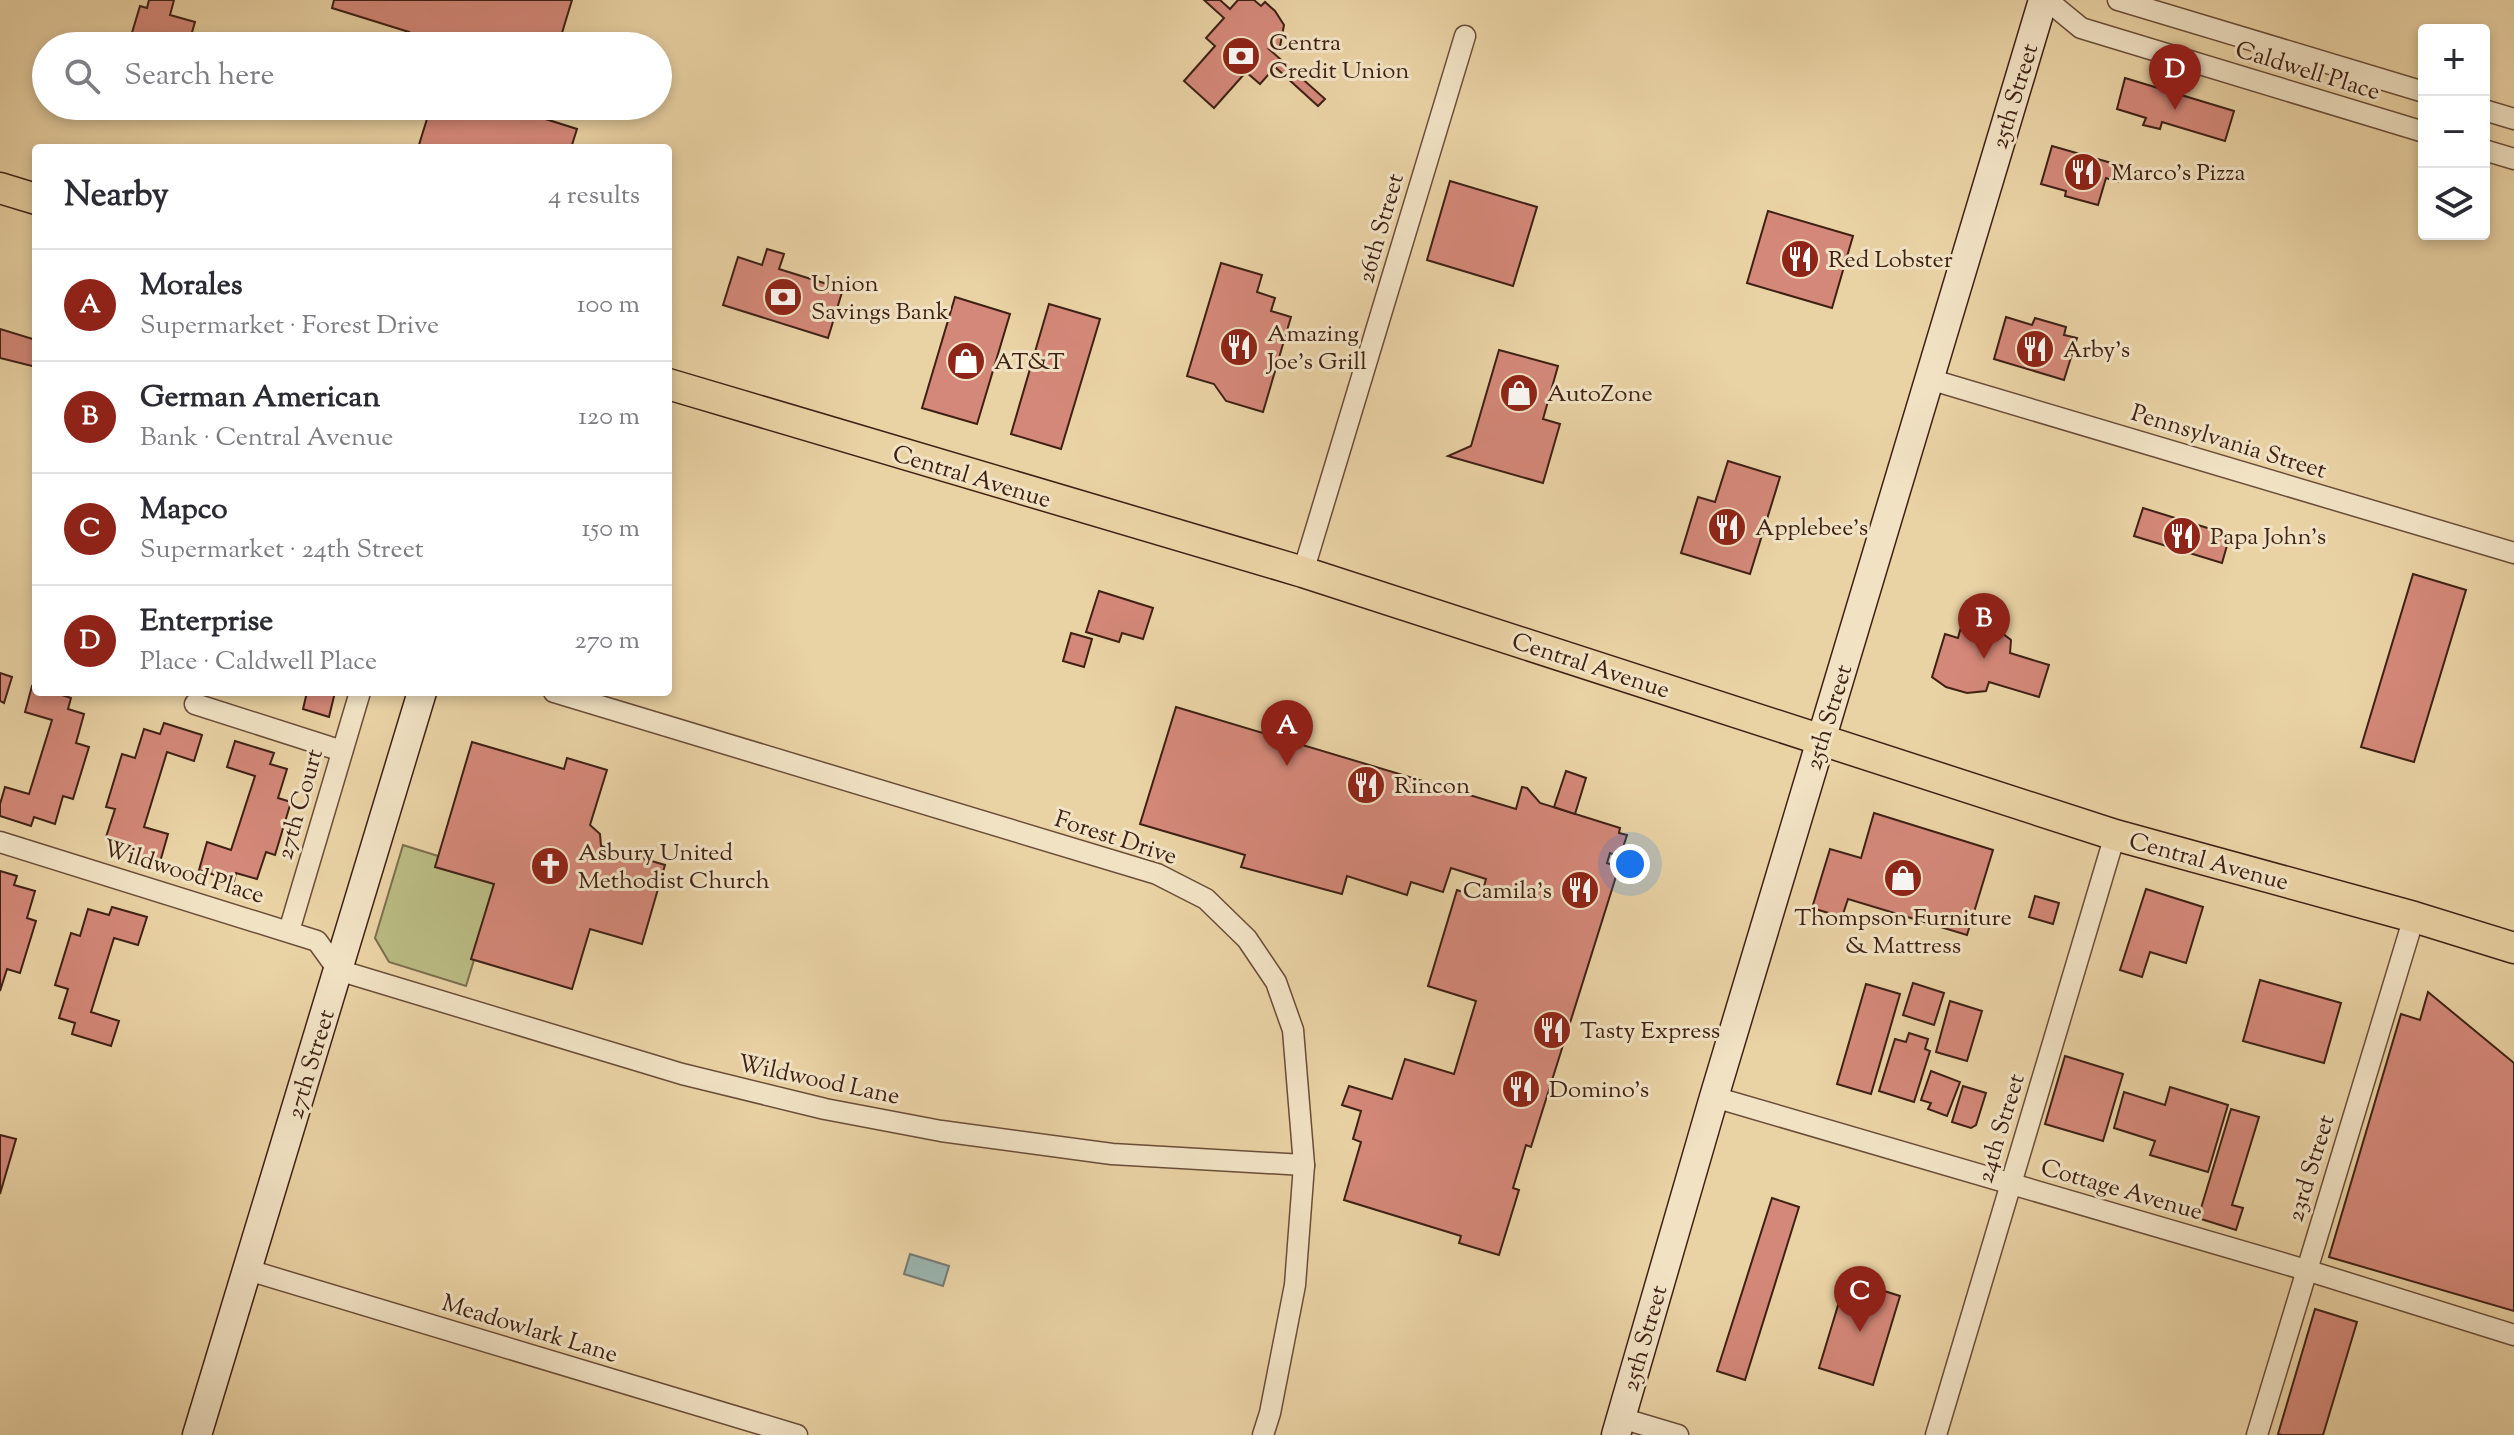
<!DOCTYPE html>
<html lang="en">
<head>
<meta charset="utf-8">
<style>
	body { margin:0; font-family:"Sorts Mill Goudy",serif; background:#f2f2f3; color:#2b2b33 }
	.controls { position:absolute; right:24px; top:24px; display:grid; overflow:hidden; border-radius:8px; box-shadow:0 4px 12px #0003 }
	.controls button { width:72px; height:72px; display:grid; place-items:center; padding:0; border:0; border-bottom:2px solid #e1e1e2; background:#fff; color:#2b2b33; font:40px sans-serif }
	.you { position:absolute; left:1630px; top:864px; width:28px; height:28px; margin:-20px; border:6px solid #fff; border-radius:50%; background:#1a73e8; box-shadow:0 0 0 12px #1a73e833 }
	.badge { display:grid; place-items:center; width:52px; height:52px; border-radius:50%; background:#8f2418; color:#fff; font-size:26px; font-weight:700 }
	.pin { position:absolute; translate:-50% -66px; filter:drop-shadow(0 2px 4px #0008) }
	.pin::after { content:''; position:absolute; top:42px; width:28px; height:24px; background:inherit; clip-path:polygon(0 0,100% 0,50% 100%) }
	.list { margin:0; padding:0; list-style:none }
	h2 { display:flex; justify-content:space-between; align-items:center; height:104px; margin:0; padding:0 32px; font-size:34px }
	h2 small { font-size:26px; font-weight:400; color:#7c7c81 }
	.list li { display:grid; grid-template-columns:52px 1fr auto; gap:24px; align-items:center; box-sizing:border-box; height:112px; padding:0 32px; border-top:2px solid #e1e1e2 }
	.list b { display:block; font-size:30px; white-space:nowrap }
	.list p { margin:0; font-size:26px; white-space:nowrap; color:#7c7c81 }
	.list em { font-size:26px; font-style:normal; color:#7c7c81 }
	.icon { flex:none; width:44px; height:44px; fill:none; stroke:currentColor; stroke-width:2; stroke-linecap:round; stroke-linejoin:round }
	.map { position:relative; flex:none; width:2514px; height:1435px; overflow:hidden }
	.search { position:absolute; background:#fff; box-shadow:0 4px 12px #0003; left:32px; top:32px; width:640px; height:88px; display:flex; align-items:center; gap:20px; box-sizing:border-box; padding:0 28px; border-radius:44px; color:#7c7c81; font-size:30px }
	.panel { position:absolute; background:#fff; box-shadow:0 4px 12px #0003; left:32px; top:144px; width:640px; height:552px; border-radius:8px }
	.map>svg:first-child { display:block }
</style>
</head>
<body>
<div class="map">
<svg width="2514" height="1435" viewBox="0 0 2514 1435">
	<rect width="100%" height="100%" fill="#e9d2a4"/>
	<filter id="stains"><feTurbulence type="fractalNoise" baseFrequency=".0025" numOctaves="4"/><feColorMatrix values="0 0 0 0 .2 0 0 0 0 .09 0 0 0 0 .02 0 0 0 .5 -.17"/></filter>
	<radialGradient id="worn" r=".72"><stop offset=".6" stop-color="#630" stop-opacity="0"/><stop offset="1" stop-color="#630" stop-opacity=".3"/></radialGradient>
	<path fill="#babb83" stroke="#7c6e4c" stroke-width="2" d="M403,845L438,856L436,867L494,884L472,959L474,960L466,986L389,962L375,938Z"/>
	<path fill="#9ab5b0" stroke="#767a72" stroke-width="2" d="M910,1254L949,1266L943,1286L904,1274Z"/>
	<g fill="#d48879" stroke="#3f2114" stroke-width="2">
		<path d="M149,0H174L170,15L195,22L188,46H128L140,6L147,8Z"/>
		<path d="M334,0H572L558,46H405L409,32L332,8Z"/>
		<path d="M1204,0H1220L1230,9L1238,0H1254L1261,6L1265,2L1275,11L1284,25L1279,52L1270,50L1325,99L1318,106L1275,67L1260,84L1246,72L1214,108L1184,81L1215,46L1206,38L1224,18Z"/>
		<path d="M2125,78L2234,111L2225,141L2162,122L2160,129L2143,125L2146,118L2117,109Z"/>
		<path d="M431,106H539L536,116L577,129L571,148H418Z"/>
		<path d="M2052,146L2122,166L2118,182L2106,178L2098,205L2065,196L2066,191L2041,184Z"/>
		<path d="M1450,181L1537,207L1513,286L1427,260Z"/>
		<path d="M1768,211L1853,236L1832,308L1747,283Z"/>
		<path d="M767,249L784,254L779,269L843,289L828,338L723,305L738,257L762,265Z"/>
		<path d="M1221,263L1262,275L1257,292L1275,298L1271,311L1291,317L1263,412L1226,401L1214,384L1187,376Z"/>
		<path d="M955,297L1010,314L977,424L922,408Z"/>
		<path d="M1049,304L1100,319L1061,449L1011,434Z"/>
		<path d="M2006,317L2032,325L2035,318L2066,327L2064,335L2077,338L2064,380L1994,359Z"/>
		<path d="M0,329L36,340V367L0,358Z"/>
		<path d="M1499,350L1558,366L1543,419L1560,424L1543,483L1448,456L1471,446Z"/>
		<path d="M1728,461L1780,477L1750,574L1681,553L1698,497L1715,502Z"/>
		<path d="M2143,508L2230,535L2222,563L2134,536Z"/>
		<path d="M2413,574L2466,590L2414,762L2361,747Z"/>
		<path d="M1099,591L1153,608L1143,639L1122,633L1119,642L1086,632Z"/>
		<path d="M1978,626L1998,630L2011,640L2010,653L2049,665L2039,697L1989,682L1986,691L1967,693L1946,687L1932,677L1945,634L1958,638L1961,627Z"/>
		<path d="M1071,633L1092,639L1084,667L1063,661Z"/>
		<path d="M0,673L12,677L4,703L0,701Z"/>
		<path d="M32,686L36,687V692H53L71,698L68,709L84,714L76,743L89,747L73,799L63,796L55,824L34,817L31,826L0,816V804L5,787L29,794L52,720L25,712Z"/>
		<path d="M307,692H335L329,717L303,709Z"/>
		<path d="M1176,707L1516,809L1522,787L1527,788L1540,803L1620,828L1619,833L1627,835L1620,857L1610,853L1607,863L1619,867L1531,1147L1526,1145L1513,1188L1519,1190L1499,1255L1459,1243L1461,1236L1344,1200L1361,1142L1353,1139L1361,1111L1342,1105L1349,1086L1392,1099L1405,1059L1454,1074L1476,1001L1428,986L1457,890L1481,898L1486,879L1451,868L1443,892L1411,882L1407,895L1347,876L1342,894L1241,867L1245,855L1140,824Z"/>
		<path d="M164,723L202,735L194,761L167,752L144,827L168,834L160,862L125,851L127,843L106,837L115,809L106,807L122,754L135,758L144,729L160,734Z"/>
		<path d="M235,741L274,753L270,764L287,769L278,798L291,802L275,855L266,852L257,879L236,873L234,881L199,870L207,842L231,850L255,776L227,767Z"/>
		<path d="M472,742L564,769L567,758L607,770L590,825L600,834L601,846L665,865L642,944L590,929L572,989L471,959L494,884L435,867Z"/>
		<path d="M1566,771L1586,778L1575,814L1554,807Z"/>
		<path d="M1874,813L1993,850L1967,935L1848,899L1842,917L1812,908L1830,849L1861,858Z"/>
		<path d="M0,871L17,876L14,885L35,891L27,918L36,921L20,973L7,969L0,991Z"/>
		<path d="M2146,889L2203,907L2186,963L2150,952L2142,977L2120,970Z"/>
		<path d="M2035,896L2059,903L2053,924L2029,917Z"/>
		<path d="M112,907L147,917L138,945L114,938L91,1012L119,1021L111,1046L72,1034L75,1023L59,1018L68,989L55,985L71,933L80,936L88,909L109,915Z"/>
		<path d="M2260,980L2341,1003L2324,1063L2243,1041Z"/>
		<path d="M1913,983L1944,993L1934,1025L1903,1015Z"/>
		<path d="M1866,984L1900,994L1871,1094L1837,1084Z"/>
		<path d="M2428,992L2514,1063V1311L2329,1257L2401,1014L2420,1020Z"/>
		<path d="M1950,1001L1982,1011L1967,1061L1936,1052Z"/>
		<path d="M1909,1033L1928,1039L1925,1049L1930,1051L1914,1102L1879,1091L1895,1039L1906,1042Z"/>
		<path d="M2065,1056L2123,1074L2103,1141L2045,1124Z"/>
		<path d="M1931,1071L1960,1082L1947,1116L1928,1109L1931,1103L1921,1100Z"/>
		<path d="M1963,1086L1986,1093L1976,1125L1971,1128L1952,1122Z"/>
		<path d="M2170,1087L2228,1105L2208,1172L2150,1155L2155,1141L2114,1128L2124,1092L2165,1105Z"/>
		<path d="M2231,1109L2259,1117L2232,1205L2243,1208L2236,1230L2198,1218Z"/>
		<path d="M0,1135L16,1139L0,1194Z"/>
		<path d="M1772,1198L1799,1207L1745,1380L1717,1371Z"/>
		<path d="M1846,1279L1900,1296L1873,1385L1819,1368Z"/>
		<path d="M2315,1309L2357,1322L2323,1435H2282L2278,1434Z"/>
	</g>
	<g fill="none" stroke-linecap="round" stroke-linejoin="round">
		<defs>
			<g id="street">
				<path d="M2047,0L2081,28L2424,132"/>
				<path d="M2118,0L2424,92"/>
				<path d="M2484,110L2514,119"/>
				<path d="M2484,150L2514,159"/>
				<path d="M1929,379L2514,553"/>
				<path d="M1303,572L1465,36"/>
				<path d="M554,692L1157,874L1206,899L1247,939L1276,982L1293,1030L1304,1165L1295,1285L1270,1413L1263,1435"/>
				<path d="M195,704L342,751"/>
				<path d="M0,842L317,941L338,970L682,1074L825,1109L941,1131L1112,1154L1304,1165"/>
				<path d="M289,931L360,692"/>
				<path d="M1714,1097L2306,1270L2514,1335"/>
				<path d="M248,1270L797,1435"/>
				<path d="M1621,1418L1678,1435"/>
				<path d="M1936,1435L2115,835"/>
				<path d="M2257,1435L2414,917"/>
			</g>
			<g id="secondary">
				<path d="M197,1435L422,692"/>
				<path d="M1616,1435L1714,1097L2043,0"/>
			</g>
			<g id="primary">
				<path d="M0,188L36,199"/>
				<path d="M668,384L1303,572L2115,835L2414,917L2514,948"/>
			</g>
		</defs>
		<use href="#street" stroke="#6a4d38" stroke-width="23"/>
		<use href="#secondary" stroke="#3f2114" stroke-width="31"/>
		<use href="#primary" stroke="#3f2114" stroke-width="33"/>
		<use href="#street" stroke="#f1e2c4" stroke-width="20"/>
		<use href="#secondary" stroke="#f1e2c4" stroke-width="28"/>
		<use href="#primary" stroke="#e9d2a4" stroke-width="30"/>
	</g>
	<defs>
		<symbol id="bank-disc" viewBox="-11 -11 22 22"><circle r="9.5" fill="#8f2418" stroke="#f1e2c4"/><path d="M-6-4H6V4H-6ZM0-2.3a2.3 2.3 0 1 0 0 4.6a2.3 2.3 0 1 0 0-4.6Z" fill="#fff"/></symbol>
		<symbol id="restaurant-disc" viewBox="-11 -11 22 22"><circle r="9.5" fill="#8f2418" stroke="#f1e2c4"/><path d="M-5-6h1v4h1v-4h1v4h1v-4h1v5L-1.5 .5V6h-2V.5L-5-1ZM5-6V6H3V1.5H1.5Q1.5-4 5-6Z" fill="#fff"/></symbol>
		<symbol id="shop-disc" viewBox="-11 -11 22 22"><circle r="9.5" fill="#8f2418" stroke="#f1e2c4"/><path d="M-5-2.5h2.3a2.7 3.5 0 0 1 5.4 0H5L5.5 6h-11ZM-1.5-2.5h3a1.5 2.3 0 0 0-3 0Z" fill="#fff"/></symbol>
		<symbol id="church-disc" viewBox="-11 -11 22 22"><circle r="9.5" fill="#8f2418" stroke="#f1e2c4"/><path d="M-1.2-6h2.4v3.5h3.3v2.4h-3.3V6h-2.4V-.1h-3.3v-2.4h3.3Z" fill="#fff"/></symbol>
	</defs>
	<g fill-rule="evenodd">
		<use href="#bank-disc" x="1219" y="34" width="44" height="44"/>
		<use href="#restaurant-disc" x="2061" y="150" width="44" height="44"/>
		<use href="#restaurant-disc" x="1778" y="237" width="44" height="44"/>
		<use href="#bank-disc" x="761" y="275" width="44" height="44"/>
		<use href="#restaurant-disc" x="1217" y="325" width="44" height="44"/>
		<use href="#restaurant-disc" x="2013" y="327" width="44" height="44"/>
		<use href="#shop-disc" x="944" y="339" width="44" height="44"/>
		<use href="#shop-disc" x="1497" y="371" width="44" height="44"/>
		<use href="#restaurant-disc" x="1705" y="505" width="44" height="44"/>
		<use href="#restaurant-disc" x="2160" y="514" width="44" height="44"/>
		<use href="#restaurant-disc" x="1344" y="763" width="44" height="44"/>
		<use href="#church-disc" x="528" y="844" width="44" height="44"/>
		<use href="#shop-disc" x="1881" y="856" width="44" height="44"/>
		<use href="#restaurant-disc" x="1558" y="868" width="44" height="44"/>
		<use href="#restaurant-disc" x="1530" y="1008" width="44" height="44"/>
		<use href="#restaurant-disc" x="1499" y="1067" width="44" height="44"/>
	</g>
	<g text-anchor="middle" stroke-width="6" stroke-linejoin="round" paint-order="stroke">
		<g font-size="24" fill="#3f2114" stroke="#f1e2c4" text-anchor="start">
			<text x="1269" y="50">Centra<tspan x="1269" dy="28">Credit Union</tspan></text>
			<text x="2111" y="180">Marco's Pizza</text>
			<text x="1828" y="267">Red Lobster</text>
			<text x="811" y="291">Union<tspan x="811" dy="28">Savings Bank</tspan></text>
			<text x="1267" y="341">Amazing<tspan x="1267" dy="28">Joe's Grill</tspan></text>
			<text x="2063" y="357">Arby's</text>
			<text x="994" y="369">AT&amp;T</text>
			<text x="1547" y="401">AutoZone</text>
			<text x="1755" y="535">Applebee's</text>
			<text x="2210" y="544">Papa John's</text>
			<text x="1394" y="793">Rincon</text>
			<text x="578" y="860">Asbury United<tspan x="578" dy="28">Methodist Church</tspan></text>
			<text x="1552" y="898" text-anchor="end">Camila's</text>
			<text x="1903" y="925" text-anchor="middle">Thompson Furniture<tspan x="1903" dy="28">&amp; Mattress</tspan></text>
			<text x="1580" y="1038">Tasty Express</text>
			<text x="1549" y="1097">Domino's</text>
		</g>
		<g font-size="24" fill="#3f2114" stroke="#f1e2c4">
			<text transform="translate(2308 70) rotate(17)" y="8">Caldwell Place</text>
			<text transform="translate(2014 96) rotate(-73)" y="8">25th Street</text>
			<text transform="translate(1380 228) rotate(-74)" y="8">26th Street</text>
			<text transform="translate(2229 441) rotate(17)" y="8">Pennsylvania Street</text>
			<text transform="translate(972 476) rotate(17)" y="8">Central Avenue</text>
			<text transform="translate(1591 665) rotate(18)" y="8">Central Avenue</text>
			<text transform="translate(1828 717) rotate(-73)" y="8">25th Street</text>
			<text transform="translate(299 804) rotate(-74)" y="8">27th Court</text>
			<text transform="translate(1116 837) rotate(18)" y="8">Forest Drive</text>
			<text transform="translate(2209 861) rotate(15)" y="8">Central Avenue</text>
			<text transform="translate(184 871) rotate(17)" y="8">Wildwood Place</text>
			<text transform="translate(310 1064) rotate(-73)" y="8">27th Street</text>
			<text transform="translate(819 1079) rotate(12)" y="8">Wildwood Lane</text>
			<text transform="translate(2000 1128) rotate(-73)" y="8">24th Street</text>
			<text transform="translate(2310 1168) rotate(-73)" y="8">23rd Street</text>
			<text transform="translate(2122 1189) rotate(16)" y="8">Cottage Avenue</text>
			<text transform="translate(530 1328) rotate(17)" y="8">Meadowlark Lane</text>
			<text transform="translate(1644 1338) rotate(-74)" y="8">25th Street</text>
		</g>
	</g>
	<rect width="100%" height="100%" filter="url(#stains)"/>
	<rect width="100%" height="100%" fill="url(#worn)"/>
</svg>
<div class="controls">
<button>+</button>
<button>−</button>
<button><svg class="icon" aria-label="layers" viewBox="0 0 24 24"><path d="M12 4l9 5-9 5-9-5zM3 14l9 5 9-5"/></svg></button>
</div>
<div class="you"></div>
<div class="pin badge" style="left:1287px;top:766px">A</div>
<div class="pin badge" style="left:1984px;top:659px">B</div>
<div class="pin badge" style="left:1860px;top:1332px">C</div>
<div class="pin badge" style="left:2175px;top:110px">D</div>
<div class="search"><svg class="icon" aria-label="search" viewBox="0 0 24 24"><circle cx="10" cy="10" r="6"/><path d="M15 15l6 6"/></svg>Search here</div>
<section class="panel">
<h2>Nearby<small>4 results</small></h2>
<ul class="list">
<li><span class="badge">A</span><div><b>Morales</b><p>Supermarket · Forest Drive</p></div><em>100 m</em></li>
<li><span class="badge">B</span><div><b>German American</b><p>Bank · Central Avenue</p></div><em>120 m</em></li>
<li><span class="badge">C</span><div><b>Mapco</b><p>Supermarket · 24th Street</p></div><em>150 m</em></li>
<li><span class="badge">D</span><div><b>Enterprise</b><p>Place · Caldwell Place</p></div><em>270 m</em></li>
</ul>
</section>
</div>
</body>
</html>
